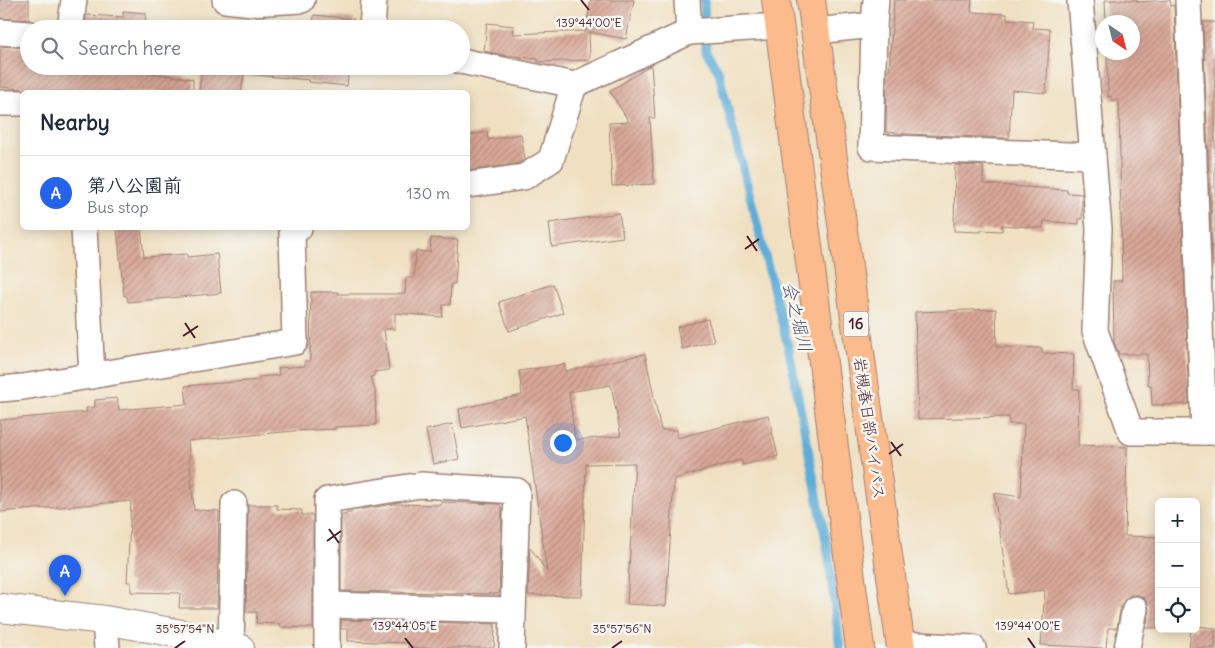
<!DOCTYPE html>
<html lang="en">
<head>
<meta charset="utf-8">
<style>
	body { margin:0; font-family:Delius,"Klee One",sans-serif; background:#f6f6f7; color:#1f2937 }
	.controls { position:absolute; right:15px; bottom:15px; display:grid; overflow:hidden; border-radius:8px; box-shadow:0 2px 12px #0003 }
	.controls button { width:45px; height:45px; display:grid; place-items:center; padding:0; border:0; border-bottom:1px solid #e0e1e3; background:#fff; color:#1f2937; font:25px sans-serif }
	.compass { position:absolute; left:1095px; top:15px; width:45px; height:45px; border-radius:50%; background:#fff; box-shadow:0 2px 12px #0003; rotate:145deg }
	.you { position:absolute; left:562px; top:442px; width:18px; height:18px; margin:-12px; border:4px solid #fff; border-radius:50%; background:#1a73e8; box-shadow:0 0 0 8px #1a73e833 }
	.badge { display:grid; place-items:center; width:32px; height:32px; border-radius:50%; background:#2563eb; color:#fff; font-size:16px; font-weight:700 }
	.pin { position:absolute; translate:-50% -41px; filter:drop-shadow(0 1px 2px #0008) }
	.pin::after { content:''; position:absolute; top:26px; width:18px; height:15px; background:inherit; clip-path:polygon(0 0,100% 0,50% 100%) }
	.list { margin:0; padding:0; list-style:none }
	h2 { display:flex; justify-content:space-between; align-items:center; height:65px; margin:0; padding:0 20px; font-size:21px }
	h2 small { font-size:16px; font-weight:400; color:#747a83 }
	.list li { display:grid; grid-template-columns:32px 1fr auto; gap:15px; align-items:center; box-sizing:border-box; height:75px; padding:0 20px; border-top:1px solid #e0e1e3 }
	.list b { display:block; font-size:19px; white-space:nowrap }
	.list p { margin:0; font-size:16px; white-space:nowrap; color:#747a83 }
	.list em { font-size:16px; font-style:normal; color:#747a83 }
	.icon { flex:none; width:28px; height:28px; fill:none; stroke:currentColor; stroke-width:2; stroke-linecap:round; stroke-linejoin:round }
	.map { position:relative; flex:none; width:1215px; height:648px; overflow:hidden }
	.search { position:absolute; background:#fff; box-shadow:0 2px 12px #0003; left:20px; top:20px; width:450px; height:55px; display:flex; align-items:center; gap:12px; box-sizing:border-box; padding:0 18px; border-radius:28px; color:#747a83; font-size:19px }
	.panel { position:absolute; background:#fff; box-shadow:0 2px 12px #0003; left:20px; top:90px; width:450px; height:140px; border-radius:8px }
	.map>svg:first-child { display:block }
</style>
</head>
<body>
<div class="map">
<svg width="1215" height="648" viewBox="0 0 1215 648">
	<defs>
		<pattern id="building-hatch" width="6" height="6" patternUnits="userSpaceOnUse" patternTransform="scale(1.25)"><rect width="6" height="6" fill="#d9a898"/><path d="M-1 1l2-2M0 6l6-6M5 7l2-2" fill="none" stroke="#b2887c"/></pattern>
	</defs>
	<rect width="100%" height="100%" fill="#f6f6f2"/>
	<filter id="ink" filterUnits="userSpaceOnUse"><feTurbulence type="fractalNoise" baseFrequency=".02" numOctaves="2"/><feDisplacementMap in="SourceGraphic" scale="10" xChannelSelector="R" yChannelSelector="G"/><feConvolveMatrix kernelMatrix="1 2 1 2 8 2 1 2 1" color-interpolation-filters="sRGB"/></filter>
	<filter id="wash" filterUnits="userSpaceOnUse"><feTurbulence type="fractalNoise" baseFrequency=".0096" numOctaves="4" result="noise"/><feDisplacementMap in="SourceGraphic" scale="20" xChannelSelector="R" yChannelSelector="G"/><feGaussianBlur stdDeviation="1.12" result="paint"/><feColorMatrix in="noise" values="0 0 0 0 0 0 0 0 0 0 0 0 0 0 0 0 0 1.4 0 .05"/><feComposite in="paint" operator="in"/></filter>
	<g filter="url(#wash)">
		<rect width="100%" height="100%" fill="#f0e0c1"/>
		<g fill="none" stroke-linecap="round" stroke-linejoin="round">
			<path stroke="#5eadd8" stroke-width="9" d="M704,0L706,51L718,70L789,350L828,552L840,648"/>
		</g>
		<g id="blocks">
			<g fill="url(#building-hatch)" fill-rule="evenodd">
				<path d="M0,0H29V20L0,18Z"/>
				<path d="M591,0H634L626,39L589,32L590,60L538,62V59L503,55L484,51L487,23L514,26L513,34L585,31Z"/>
				<path d="M894,0H972L971,12L1007,14V19L1033,21L1032,28L1050,29L1046,93L1012,90L1009,138L907,134L886,132L887,70H889Z"/>
				<path d="M1105,0H1137V2L1170,0L1171,6L1174,5L1189,404L1152,405L1151,385H1148L1147,354H1119L1114,342L1113,281H1122L1119,100H1111V96L1108,97L1107,52H1132V22H1106Z"/>
				<path d="M123,11L146,13L145,29H85L86,15L123,17Z"/>
				<path d="M314,15L354,19L353,29H260L262,19L313,24Z"/>
				<path d="M1203,22H1215V261H1212Z"/>
				<path d="M0,46L29,48V66H143V72L193,79V92H31L22,89L0,87Z"/>
				<path d="M651,65L655,118H650L654,184L612,186L609,123L629,122L610,91Z"/>
				<path d="M202,66H349L347,86L308,82L309,80L244,74L241,92H199Z"/>
				<path d="M487,132L488,140L521,134L525,160L519,163L468,171V135Z"/>
				<path d="M955,165L983,166V184L1067,190V193L1082,194V219H1079V224L1044,221L1043,228L1002,225V231L981,230V232L954,231Z"/>
				<path d="M619,213L623,237L552,247L549,223Z"/>
				<path d="M117,228H141L144,257L187,254V257L217,254L221,293L128,302L127,296H124Z"/>
				<path d="M431,238L458,240L455,284H451L450,305H443L442,317L395,313V329H384L389,370L374,372V376L371,377L375,391L376,425L335,427V429L293,431L188,441L194,510L219,511L217,608H179L180,593L131,592V582H127L131,501L0,512V420L87,412L86,408L95,407V400L117,398L119,410L187,404L185,386L259,380V377L279,375L278,368L305,366V361H310L311,292H338V294H405L406,278H414L416,251L430,252Z"/>
				<path d="M553,284L563,313L509,331L499,302Z"/>
				<path d="M996,309L997,347L1042,348V353L1074,354L1073,389H1079L1078,445L1127,447L1125,536L1159,537V628H1146L1149,612L1148,604L1144,598L1138,595H1131L1125,599L1121,606L1117,628H1108L1106,648L1041,645L1045,590L1009,594L994,493L1021,497L1024,424H1009V417L918,419L915,312Z"/>
				<path d="M708,319L714,341L682,349L677,327Z"/>
				<path d="M645,354L661,430H677V438L768,415L778,456L743,465L741,460L674,479L666,606H663L627,604L635,463L586,464L582,596L528,595L530,547L547,572L525,416L462,428L459,409L522,395L519,371L565,364V371ZM611,385L621,436L575,440L569,392Z"/>
				<path d="M452,424L459,459L433,464L426,430Z"/>
				<path d="M441,502L499,504L502,508L499,594L341,591V515H346V513H351V511L394,504L441,505Z"/>
				<path d="M248,505H277V509L302,510V515H313V628L280,627V624L256,623L257,612H246Z"/>
				<path d="M341,620L495,624L494,648H408V643L348,641V629H341Z"/>
				<path d="M1196,626L1215,628V648H1189L1191,629H1196Z"/>
			</g>
		</g>
	</g>
	<g filter="url(#ink)">
		<use href="#blocks" fill-opacity="0" stroke="#9d8076" stroke-width="1"/>
		<g fill="none" stroke-linecap="round" stroke-linejoin="round">
			<defs>
				<g id="minor">
					<path d="M225,0L252,3L302,0"/>
					<path d="M687,0L689,32"/>
					<path d="M1080,0L1099,229L1095,331L1131,432H1215"/>
					<path d="M1188,0L1204,432"/>
					<path d="M874,25L871,147L1093,156"/>
					<path d="M70,29L74,0"/>
					<path d="M372,29L374,0"/>
					<path d="M815,31L874,25L876,0"/>
					<path d="M0,32L29,34"/>
					<path d="M461,61L574,85"/>
					<path d="M0,103H22"/>
					<path d="M468,185L524,177L551,160L574,85L689,32L779,26"/>
					<path d="M84,228L92,376"/>
					<path d="M0,389L23,387L295,342L292,231L299,228"/>
					<path d="M327,605L512,610"/>
					<path d="M105,620L107,648"/>
					<path d="M900,644L973,648"/>
					<path d="M231,648L234,504"/>
					<path d="M327,648V500L421,485L517,491L512,648"/>
					<path d="M1127,648L1135,609"/>
				</g>
				<path id="tertiary" d="M0,608L105,620L182,634L240,648"/>
				<g id="trunk">
					<path d="M776,0L860,648"/>
					<path d="M811,0L901,648"/>
				</g>
			</defs>
			<use href="#minor" stroke="#9d8076" stroke-width="28"/>
			<use href="#tertiary" stroke="#9d8076" stroke-width="30"/>
			<use href="#trunk" stroke="#9d8076" stroke-width="30"/>
			<use href="#minor" stroke="#fff" stroke-width="25"/>
			<use href="#tertiary" stroke="#fff" stroke-width="28"/>
			<use href="#trunk" stroke="#fbbb8c" stroke-width="28"/>
		</g>
	</g>
	<path fill="none" stroke="#4a1f2b" stroke-width="2" d="M581,0L589,10M747,236L757,251M745,249L759,239M185,323L195,338M183,336L198,326M891,442L901,456M889,454L903,444M329,529L339,543M327,541L341,531M405,638L413,648M1028,638L1035,648M175,648L185,641M612,648L622,641"/>
	<g text-anchor="middle" stroke-width="5" stroke-linejoin="round" paint-order="stroke">
		<rect fill="#f6f6f2" stroke="#7e6067" stroke-width="1" x="843.5" y="311.5" width="25" height="25" rx="4"/>
		<g font-size="15" font-weight="bold" fill="#4a1f2b">
			<text x="856" y="329">16</text>
		</g>
		<g font-size="16" fill="#4a1f2b" stroke="#f6f6f2">
			<text transform="translate(870 428) rotate(82)" y="6">岩槻春日部バイパス</text>
		</g>
		<g font-size="18" font-style="italic" fill="#515168" stroke="#f6f6f2">
			<text transform="translate(797 317) rotate(76)" y="6">会之堀川</text>
		</g>
	</g>
	<g font-size="12" text-anchor="middle" fill="#4a1f2b" stroke="#f6f6f2" stroke-width="5" stroke-linejoin="round" paint-order="stroke">
		<text x="589" y="27">139°44'00"E</text>
		<text x="405" y="630">139°44'05"E</text>
		<text x="1028" y="630">139°44'00"E</text>
		<text x="185" y="633">35°57'54"N</text>
		<text x="622" y="633">35°57'56"N</text>
	</g>
</svg>
<div class="controls">
<button>+</button>
<button>−</button>
<button><svg class="icon" aria-label="locate" viewBox="0 0 24 24"><circle cx="12" cy="12" r="6"/><path d="M12 2v4M12 18v4M2 12h4M18 12h4"/></svg></button>
</div>
<svg class="compass" viewBox="-18 -18 36 36"><path d="M0-13l5 13h-10z" fill="#e53935"/><path d="M0 13l5-13h-10z" fill="#747a83"/></svg>
<div class="you"></div>
<div class="pin badge" style="left:65px;top:596px">A</div>
<div class="search"><svg class="icon" aria-label="search" viewBox="0 0 24 24"><circle cx="10" cy="10" r="6"/><path d="M15 15l6 6"/></svg>Search here</div>
<section class="panel">
<h2>Nearby<small></small></h2>
<ul class="list">
<li><span class="badge">A</span><div><b>第八公園前</b><p>Bus stop</p></div><em>130 m</em></li>
</ul>
</section>
</div>
</body>
</html>
